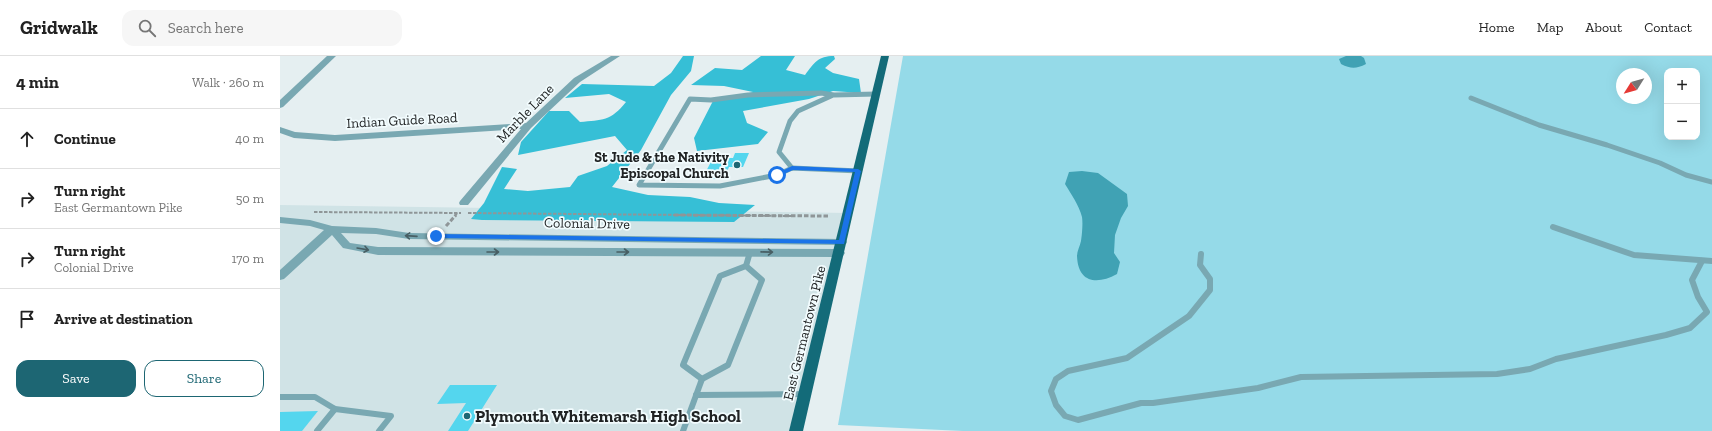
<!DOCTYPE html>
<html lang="en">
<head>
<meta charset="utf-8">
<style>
	body { margin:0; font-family:"Zilla Slab",serif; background:#f6f6f6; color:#222 }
	.controls { position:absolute; right:12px; top:12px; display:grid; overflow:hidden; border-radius:8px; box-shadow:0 4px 16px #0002 }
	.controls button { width:36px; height:36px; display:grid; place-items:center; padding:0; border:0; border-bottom:1px solid #e0e0e0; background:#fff; color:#222; font:20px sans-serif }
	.compass { position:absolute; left:1336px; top:12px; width:36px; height:36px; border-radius:50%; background:#fff; box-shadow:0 4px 16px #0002; rotate:233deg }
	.stop { position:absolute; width:12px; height:12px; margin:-9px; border:3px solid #1a73e8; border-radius:50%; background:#fff }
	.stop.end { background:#1a73e8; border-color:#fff; box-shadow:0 1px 4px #0008 }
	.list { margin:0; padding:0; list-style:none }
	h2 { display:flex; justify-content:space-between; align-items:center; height:52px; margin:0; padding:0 16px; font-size:17px }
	h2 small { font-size:13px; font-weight:400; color:#767676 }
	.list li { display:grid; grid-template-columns:26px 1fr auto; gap:12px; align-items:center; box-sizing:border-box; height:60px; padding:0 16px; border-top:1px solid #e0e0e0 }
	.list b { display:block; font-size:15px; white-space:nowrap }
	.list p { margin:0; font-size:13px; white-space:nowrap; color:#767676 }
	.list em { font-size:13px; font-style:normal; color:#767676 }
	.actions { display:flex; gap:8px; padding:12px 16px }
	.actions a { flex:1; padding:9px 0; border:1px solid #1d6673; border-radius:12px; text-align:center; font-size:14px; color:#1d6673 }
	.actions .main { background:#1d6673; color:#fff }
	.icon { flex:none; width:22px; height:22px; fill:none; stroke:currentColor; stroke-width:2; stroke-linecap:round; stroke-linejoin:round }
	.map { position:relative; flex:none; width:1432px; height:375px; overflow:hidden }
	header { display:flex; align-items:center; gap:24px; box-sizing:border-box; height:56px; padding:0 20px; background:#fff; border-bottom:1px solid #e0e0e0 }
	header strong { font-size:19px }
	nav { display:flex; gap:22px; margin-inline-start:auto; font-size:14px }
	.search { width:280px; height:36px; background:#f6f6f6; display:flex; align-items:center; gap:10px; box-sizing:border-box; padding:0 14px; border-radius:12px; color:#767676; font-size:15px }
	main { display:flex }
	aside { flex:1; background:#fff }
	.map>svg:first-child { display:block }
</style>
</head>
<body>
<header>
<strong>Gridwalk</strong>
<div class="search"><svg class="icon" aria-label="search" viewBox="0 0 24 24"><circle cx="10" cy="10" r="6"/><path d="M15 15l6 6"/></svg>Search here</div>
<nav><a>Home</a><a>Map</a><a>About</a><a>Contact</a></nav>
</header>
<main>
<aside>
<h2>4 min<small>Walk · 260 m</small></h2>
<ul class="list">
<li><svg class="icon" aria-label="ahead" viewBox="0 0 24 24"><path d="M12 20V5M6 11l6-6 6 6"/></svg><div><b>Continue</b></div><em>40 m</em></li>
<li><svg class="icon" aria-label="right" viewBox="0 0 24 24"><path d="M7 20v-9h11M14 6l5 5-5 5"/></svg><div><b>Turn right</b><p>East Germantown Pike</p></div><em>50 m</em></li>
<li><svg class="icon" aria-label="right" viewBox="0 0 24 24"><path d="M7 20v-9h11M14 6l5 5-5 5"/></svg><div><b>Turn right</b><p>Colonial Drive</p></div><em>170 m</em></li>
<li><svg class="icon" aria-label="arrive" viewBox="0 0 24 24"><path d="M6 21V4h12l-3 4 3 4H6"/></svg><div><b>Arrive at destination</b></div></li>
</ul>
<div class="actions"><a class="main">Save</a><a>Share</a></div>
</aside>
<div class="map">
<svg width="1432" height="375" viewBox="0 0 1432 375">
	<rect width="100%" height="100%" fill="#e5eff1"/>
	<path fill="#d0e3e6" d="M0,149L569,157L516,375H0Z"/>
	<path fill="#95dae8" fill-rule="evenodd" d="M623,0H1432V375H683L558,369ZM1387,15H1417V81H1387ZM1342,18H1366V42H1342Z"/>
	<g fill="#36bfd6">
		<path d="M403,0H414L411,15L391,39L361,94L332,131L368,139L410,141L439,147L475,149L454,166L202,164L191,163L204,147L222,111L237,113L224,133L248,135L290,131L298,120L327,110L347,94L335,80L238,99L241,86L269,55H289L300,66C322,64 331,65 346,46L329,38L285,42L302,28L374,30L391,17Z"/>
		<path d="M481,0H515L506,14L525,19C534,7 538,0 554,0L555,3L545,12L553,17L579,23L581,37L553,35L529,43L463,55L467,67L488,76L478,88L417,95L414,82L434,43L453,41L473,36L444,30L411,29L435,12L462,14Z"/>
	</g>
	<g fill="#40a2b4">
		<path d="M1066,0H1081L1084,2L1086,8C1076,13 1071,13 1061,8L1059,3Z"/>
		<path d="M802,115L818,117L847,138L848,150L841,162L835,179L834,197L840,206L837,218C817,229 798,227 797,200C797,195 800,190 801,185C802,179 803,167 802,161C799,149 791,138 785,128L789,116Z"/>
	</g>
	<g fill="#54d6ee">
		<path d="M455,97H469L463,111H449L444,123H422L433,102H453Z"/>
		<path d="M170,329H217L188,375H168L186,347L157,348Z"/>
		<path d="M38,355L22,375H0V356Z"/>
	</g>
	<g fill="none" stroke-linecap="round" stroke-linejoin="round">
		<g stroke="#8f9698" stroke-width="2" stroke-dasharray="3.5 1.5" stroke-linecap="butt">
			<path d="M34,156L181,157"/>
			<path d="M188,157L515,160"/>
			<path d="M175,160L177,157"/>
		</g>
		<g stroke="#8f9698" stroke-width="3" stroke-dasharray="4.5 2" stroke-linecap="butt">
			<path d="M394,159L549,160"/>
			<path d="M166,170L176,159"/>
		</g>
		<g stroke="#79a8b2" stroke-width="5">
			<path d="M1191,42L1259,69L1327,89L1380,107L1406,119L1432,126"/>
			<path d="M512,112L499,96L510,65L518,55L551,40"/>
			<path d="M579,115L512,112L497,119L440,130L359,129L410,43L431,44L468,39L541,37L554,39L596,38"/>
		</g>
		<g stroke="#79a8b2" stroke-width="6">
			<path d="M1273,171L1354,199L1432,205"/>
			<path d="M921,198L920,209L930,223V234L909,260L847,302L788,315L776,323L771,335L776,349L785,360L798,364L861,347H873L978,332L1021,321L1217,318L1250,313L1276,303L1386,279L1410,272L1427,256L1418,241L1412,224L1422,205"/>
			<path d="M466,210L482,224L448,309L422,323L403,309L440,220Z"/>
			<path d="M466,210L470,196"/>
			<path d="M416,339L525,338"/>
			<path d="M0,341H35L55,353L111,360L99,375"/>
			<path d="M37,375L55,353"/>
			<path d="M403,375L422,323"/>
		</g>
		<g fill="#79a8b2" fill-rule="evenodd">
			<path d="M47,0H56L3,51L0,52V44Z"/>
			<path d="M331,0H340L300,26L251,72L188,149H180L179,147L180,145L241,73L55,85L14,82L0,77V71L15,76L55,79L246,67L294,22Z"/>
			<path d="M0,161L30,164L52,170L96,172L129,177L562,183L566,184L567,186L566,188L562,189L129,183L96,178L61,177L70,187L98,191L559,193L563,194L565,197L563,200L559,201L98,199L63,192L52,179L4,223L0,224V214L44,174L30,170L0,167Z"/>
		</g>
		<path fill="#136b79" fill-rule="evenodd" d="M601,0H609L523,375H509Z"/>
	</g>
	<defs><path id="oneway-shaft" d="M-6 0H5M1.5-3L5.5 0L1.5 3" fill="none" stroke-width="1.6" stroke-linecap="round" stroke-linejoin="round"/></defs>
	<g stroke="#485f64">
		<use href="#oneway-shaft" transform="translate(131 180) rotate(-176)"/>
		<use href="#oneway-shaft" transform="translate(83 193) rotate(10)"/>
		<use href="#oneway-shaft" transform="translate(213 196)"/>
		<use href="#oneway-shaft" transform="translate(343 196)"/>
		<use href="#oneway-shaft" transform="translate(487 196) rotate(1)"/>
	</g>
	<path fill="#1a73e8" d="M512,110L578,113L581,115L564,188L156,182L152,180L156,178L559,184L575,116L513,114L499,120L494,119Z"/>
	<g fill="#1d6673" stroke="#f2fcfe" stroke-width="1.5">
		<circle cx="457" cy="109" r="4"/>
		<circle cx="187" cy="360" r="4"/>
	</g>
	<g text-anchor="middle" stroke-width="3.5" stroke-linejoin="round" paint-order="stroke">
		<g font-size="14" fill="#202324" stroke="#f2fcfe">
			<text transform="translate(245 57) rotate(-46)" y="5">Marble Lane</text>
			<text transform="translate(122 64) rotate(-3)" y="5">Indian Guide Road</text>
			<text transform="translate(307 167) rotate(1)" y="5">Colonial Drive</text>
			<text transform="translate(524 277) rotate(-76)" y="5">East Germantown Pike</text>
		</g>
		<g font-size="14" font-weight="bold" fill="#202324" stroke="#f2fcfe" text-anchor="end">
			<text x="449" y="106">St Jude &amp; the Nativity<tspan x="449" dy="16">Episcopal Church</tspan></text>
		</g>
		<g font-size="17" font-weight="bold" fill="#202324" stroke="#f2fcfe" text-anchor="start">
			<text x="195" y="366">Plymouth Whitemarsh High School</text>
		</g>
	</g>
</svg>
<div class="controls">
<button>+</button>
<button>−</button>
</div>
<svg class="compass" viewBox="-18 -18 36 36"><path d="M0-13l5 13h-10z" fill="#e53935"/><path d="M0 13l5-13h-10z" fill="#767676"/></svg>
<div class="stop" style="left:497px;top:119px"></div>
<div class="stop end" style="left:156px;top:180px"></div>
</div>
</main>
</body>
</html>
